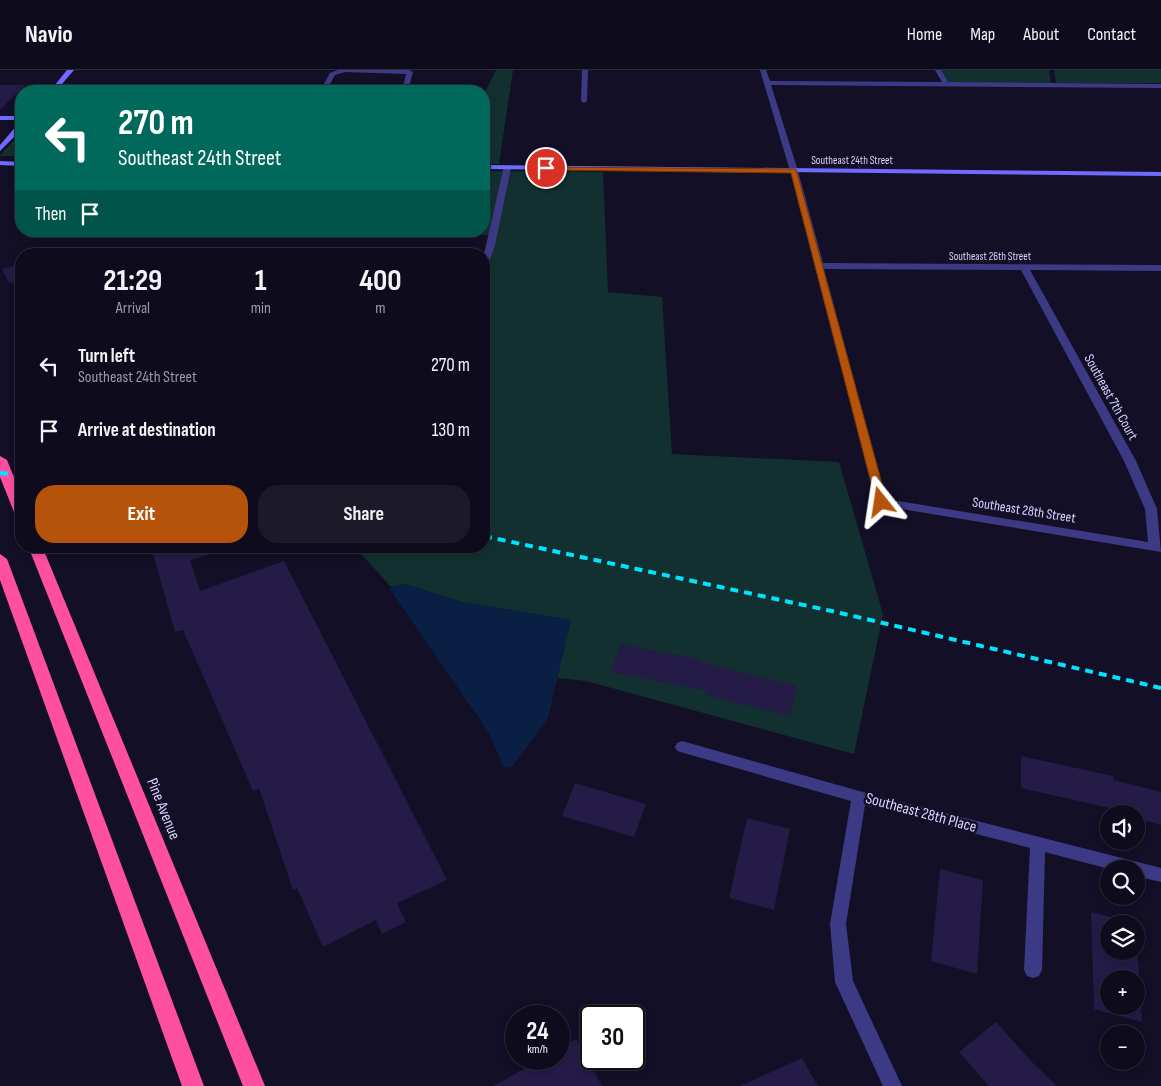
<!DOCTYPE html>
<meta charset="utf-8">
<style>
body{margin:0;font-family:"Sofia Sans Condensed",sans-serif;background:#1c1929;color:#f1f3f6;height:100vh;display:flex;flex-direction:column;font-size:19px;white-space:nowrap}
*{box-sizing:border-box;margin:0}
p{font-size:16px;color:#9b9ba3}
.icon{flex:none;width:28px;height:28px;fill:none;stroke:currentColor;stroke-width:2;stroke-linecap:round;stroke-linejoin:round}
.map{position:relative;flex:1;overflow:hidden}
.drawer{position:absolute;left:15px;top:178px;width:475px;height:305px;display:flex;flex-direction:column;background:#0e0b1c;border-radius:20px;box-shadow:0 2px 8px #0003,0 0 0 1px #2e2b3b}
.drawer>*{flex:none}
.top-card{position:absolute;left:15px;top:15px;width:475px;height:152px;border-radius:20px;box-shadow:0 2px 8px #0003,0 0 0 1px #2e2b3b;background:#00695c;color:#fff;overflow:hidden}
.fabs{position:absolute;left:1100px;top:735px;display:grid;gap:10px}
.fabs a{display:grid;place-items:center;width:45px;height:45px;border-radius:50%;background:#0e0b1c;box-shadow:0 2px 8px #0003,0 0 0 1px #2e2b3b;font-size:25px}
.speed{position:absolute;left:505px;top:935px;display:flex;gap:10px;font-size:25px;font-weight:700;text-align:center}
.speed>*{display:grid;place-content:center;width:65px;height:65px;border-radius:50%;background:#0e0b1c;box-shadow:0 2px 8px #0003,0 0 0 1px #2e2b3b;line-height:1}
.speed small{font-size:12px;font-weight:400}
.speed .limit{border:2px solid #111;border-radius:8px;background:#fff;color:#111}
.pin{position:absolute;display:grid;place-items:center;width:42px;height:42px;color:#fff;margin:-21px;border:2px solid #fff;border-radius:50%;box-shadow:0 1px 5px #0007}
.me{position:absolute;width:55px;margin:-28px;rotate:345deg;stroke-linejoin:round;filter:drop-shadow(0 0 4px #0008)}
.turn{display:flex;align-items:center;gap:18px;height:105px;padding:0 20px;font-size:22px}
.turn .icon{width:65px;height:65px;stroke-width:2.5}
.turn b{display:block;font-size:35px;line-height:42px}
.then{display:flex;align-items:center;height:48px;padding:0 20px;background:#0003;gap:10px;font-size:19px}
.eta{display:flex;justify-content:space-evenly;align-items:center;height:85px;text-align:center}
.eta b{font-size:30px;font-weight:700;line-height:35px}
.primary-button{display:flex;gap:10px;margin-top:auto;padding:10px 20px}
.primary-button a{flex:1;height:58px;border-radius:20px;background:#b45309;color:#fff;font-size:20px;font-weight:700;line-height:58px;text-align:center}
.primary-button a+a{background:#1c1929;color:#f1f3f6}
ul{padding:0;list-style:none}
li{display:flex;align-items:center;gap:15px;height:65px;padding:0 20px}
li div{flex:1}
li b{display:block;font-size:19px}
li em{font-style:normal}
header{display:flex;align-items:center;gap:30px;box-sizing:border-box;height:70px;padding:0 25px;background:#0e0b1c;border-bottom:1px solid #2e2b3b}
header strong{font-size:24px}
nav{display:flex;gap:28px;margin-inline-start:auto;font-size:18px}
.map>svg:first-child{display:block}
.green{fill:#12302f}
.water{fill:#0a1f44}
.building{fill:#241b47;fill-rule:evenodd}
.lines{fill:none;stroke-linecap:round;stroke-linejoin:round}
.street{fill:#3d3a85;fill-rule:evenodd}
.secondary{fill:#6f6bff;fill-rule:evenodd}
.highway{fill:#ff4fa3;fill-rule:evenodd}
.rail{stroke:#00e5ff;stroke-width:4;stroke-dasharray:8 6;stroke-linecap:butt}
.route{fill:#b45309;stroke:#753606}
.labels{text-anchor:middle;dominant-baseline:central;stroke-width:5;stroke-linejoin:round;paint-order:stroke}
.far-street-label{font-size:11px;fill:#d9d4ff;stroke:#130f26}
.street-label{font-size:14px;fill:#d9d4ff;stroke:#130f26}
.near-street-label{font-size:16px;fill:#d9d4ff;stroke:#130f26}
</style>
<header>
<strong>Navio</strong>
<nav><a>Home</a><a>Map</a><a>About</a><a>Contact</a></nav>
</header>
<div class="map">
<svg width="1161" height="1016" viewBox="0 0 1161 1016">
<rect width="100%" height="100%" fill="#130f26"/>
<g class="green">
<path d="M496 0H513L499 94H484V24Z"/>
<path d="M935 0H1049L1051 12 1057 15 943 14Z"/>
<path d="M1054 0H1161V13H1056Z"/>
<path d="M21 63V86H0V85Z"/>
<path d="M484 101 603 102 608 222 662 227 672 384 839 392 883 544 854 684 586 611 557 608 571 550 462 532 405 514 391 517 354 476H484V218L494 165 420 164 421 161H484Z"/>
</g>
<path class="water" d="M405 514 462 532 571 550 548 648 511 698 504 697 489 663 389 518Z"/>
<g class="building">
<path d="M0 15H25L0 40Z"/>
<path d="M21 194V210L9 213 2 199Z"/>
<path d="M151 476H223L224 480 190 490 200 521 284 491 447 810 397 833 406 852 382 864 376 850 323 877 297 818 293 820 259 718 253 721 183 560 175 562Z"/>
<path d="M620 574 699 589 698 591 797 616 790 646 706 625 707 621 611 602Z"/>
<path d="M1021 686 1113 706V710L1161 722V755L1136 748V744L1021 718Z"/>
<path d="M575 713 646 734 634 767 562 746Z"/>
<path d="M747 748 790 759 774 840 729 828Z"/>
<path d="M940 799 983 810 977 904 931 891Z"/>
<path d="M1091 842 1136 854H1109V881H1136V861L1142 952 1094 939ZM1109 909H1136V936H1109Z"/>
<path d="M996 952 1033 993 1057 1016H989L959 982Z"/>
<path d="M576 969 602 1016H493L542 989H559V979Z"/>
<path d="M802 988 818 1016H740Z"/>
</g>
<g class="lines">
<g class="street">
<path d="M338 0H409L413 2 408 21H402L406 4 345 2 335 5 326 21H320L330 3Z"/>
<path d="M582 0H588L587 31 584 33 581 31Z"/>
<path d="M760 0H766L770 11 942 12 935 0H941L948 12 1161 14V18L771 15 798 101 823 193 1161 195V201L1030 200 1136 391 1157 439 1161 482 877 435 790 101ZM824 199 1021 200 1124 391 1145 439 1148 472 886 429Z"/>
<path d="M504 96 511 98 495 175 488 195 484 198V184Z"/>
<path d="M159 181H185L189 184H155Z"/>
<path d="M682 671 859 721 1161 798V812L1136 806V799H1109L1045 782 1042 900 1039 906 1033 908 1027 906 1024 900 1030 778 865 735 846 854 853 911 902 1016H883L835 912 830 854 851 731 677 681 675 677 677 673Z"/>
</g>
<g class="secondary">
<path d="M67 0H74L56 21H50Z"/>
<rect x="0" y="46" width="21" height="4"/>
<path d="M18 54H21V60L0 81V75Z"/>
<path d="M0 91 21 92V96L0 95Z"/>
<path d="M484 95 1161 102V106L484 99Z"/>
</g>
<g class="highway">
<path d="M0 386 7 390 21 425V447L14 442 0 407Z"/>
<path d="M28 476H42L265 1016H243Z"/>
<path d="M0 484 7 489 204 1016H182L0 510Z"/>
</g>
<g class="rail">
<path d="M0 403 21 405"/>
<path d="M484 466 836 542 1161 618"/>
</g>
</g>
<path class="route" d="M543 97 796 99 887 432 885 435 881 436 876 432 791 103 546 100Z"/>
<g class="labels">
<g class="far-street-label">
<text x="852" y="90">Southeast 24th Street</text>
<text x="990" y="186">Southeast 26th Street</text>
</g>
<g class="street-label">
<text transform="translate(1111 327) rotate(61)">Southeast 7th Court</text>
<text transform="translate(1024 440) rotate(9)">Southeast 28th Street</text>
</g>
<g class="near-street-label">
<text transform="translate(163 739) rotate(68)">Pine Avenue</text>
<text transform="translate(921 743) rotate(15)">Southeast 28th Place</text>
</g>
</g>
</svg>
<div class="fabs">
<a><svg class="icon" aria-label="sound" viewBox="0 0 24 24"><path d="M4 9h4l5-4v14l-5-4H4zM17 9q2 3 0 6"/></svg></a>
<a><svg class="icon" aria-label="search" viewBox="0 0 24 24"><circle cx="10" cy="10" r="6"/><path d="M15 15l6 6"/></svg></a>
<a><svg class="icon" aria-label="layers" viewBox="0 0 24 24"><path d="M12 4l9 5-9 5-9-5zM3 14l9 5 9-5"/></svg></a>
<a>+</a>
<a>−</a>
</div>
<div class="speed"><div>24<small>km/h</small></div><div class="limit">30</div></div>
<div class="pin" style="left:546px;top:98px;background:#d93025"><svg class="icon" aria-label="arrive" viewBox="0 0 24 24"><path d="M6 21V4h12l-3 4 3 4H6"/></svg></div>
<svg class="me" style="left:881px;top:432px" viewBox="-20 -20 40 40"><path d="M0-17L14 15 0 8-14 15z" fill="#b45309" stroke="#fff" stroke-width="4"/></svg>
<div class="top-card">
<div class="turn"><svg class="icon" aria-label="left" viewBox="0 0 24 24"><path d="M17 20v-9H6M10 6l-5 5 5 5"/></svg><div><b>270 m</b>Southeast 24th Street</div></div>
<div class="then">Then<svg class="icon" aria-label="arrive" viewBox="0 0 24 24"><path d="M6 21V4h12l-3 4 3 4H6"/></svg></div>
</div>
<section class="drawer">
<div class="eta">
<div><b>21:29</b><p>Arrival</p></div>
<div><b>1</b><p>min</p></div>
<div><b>400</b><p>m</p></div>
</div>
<ul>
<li><svg class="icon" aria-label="left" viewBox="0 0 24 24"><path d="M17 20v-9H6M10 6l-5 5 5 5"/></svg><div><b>Turn left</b><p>Southeast 24th Street</p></div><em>270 m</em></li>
<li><svg class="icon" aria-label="arrive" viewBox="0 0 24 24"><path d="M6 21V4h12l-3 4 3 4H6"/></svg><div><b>Arrive at destination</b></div><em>130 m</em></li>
</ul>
<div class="primary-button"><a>Exit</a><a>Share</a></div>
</section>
</div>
